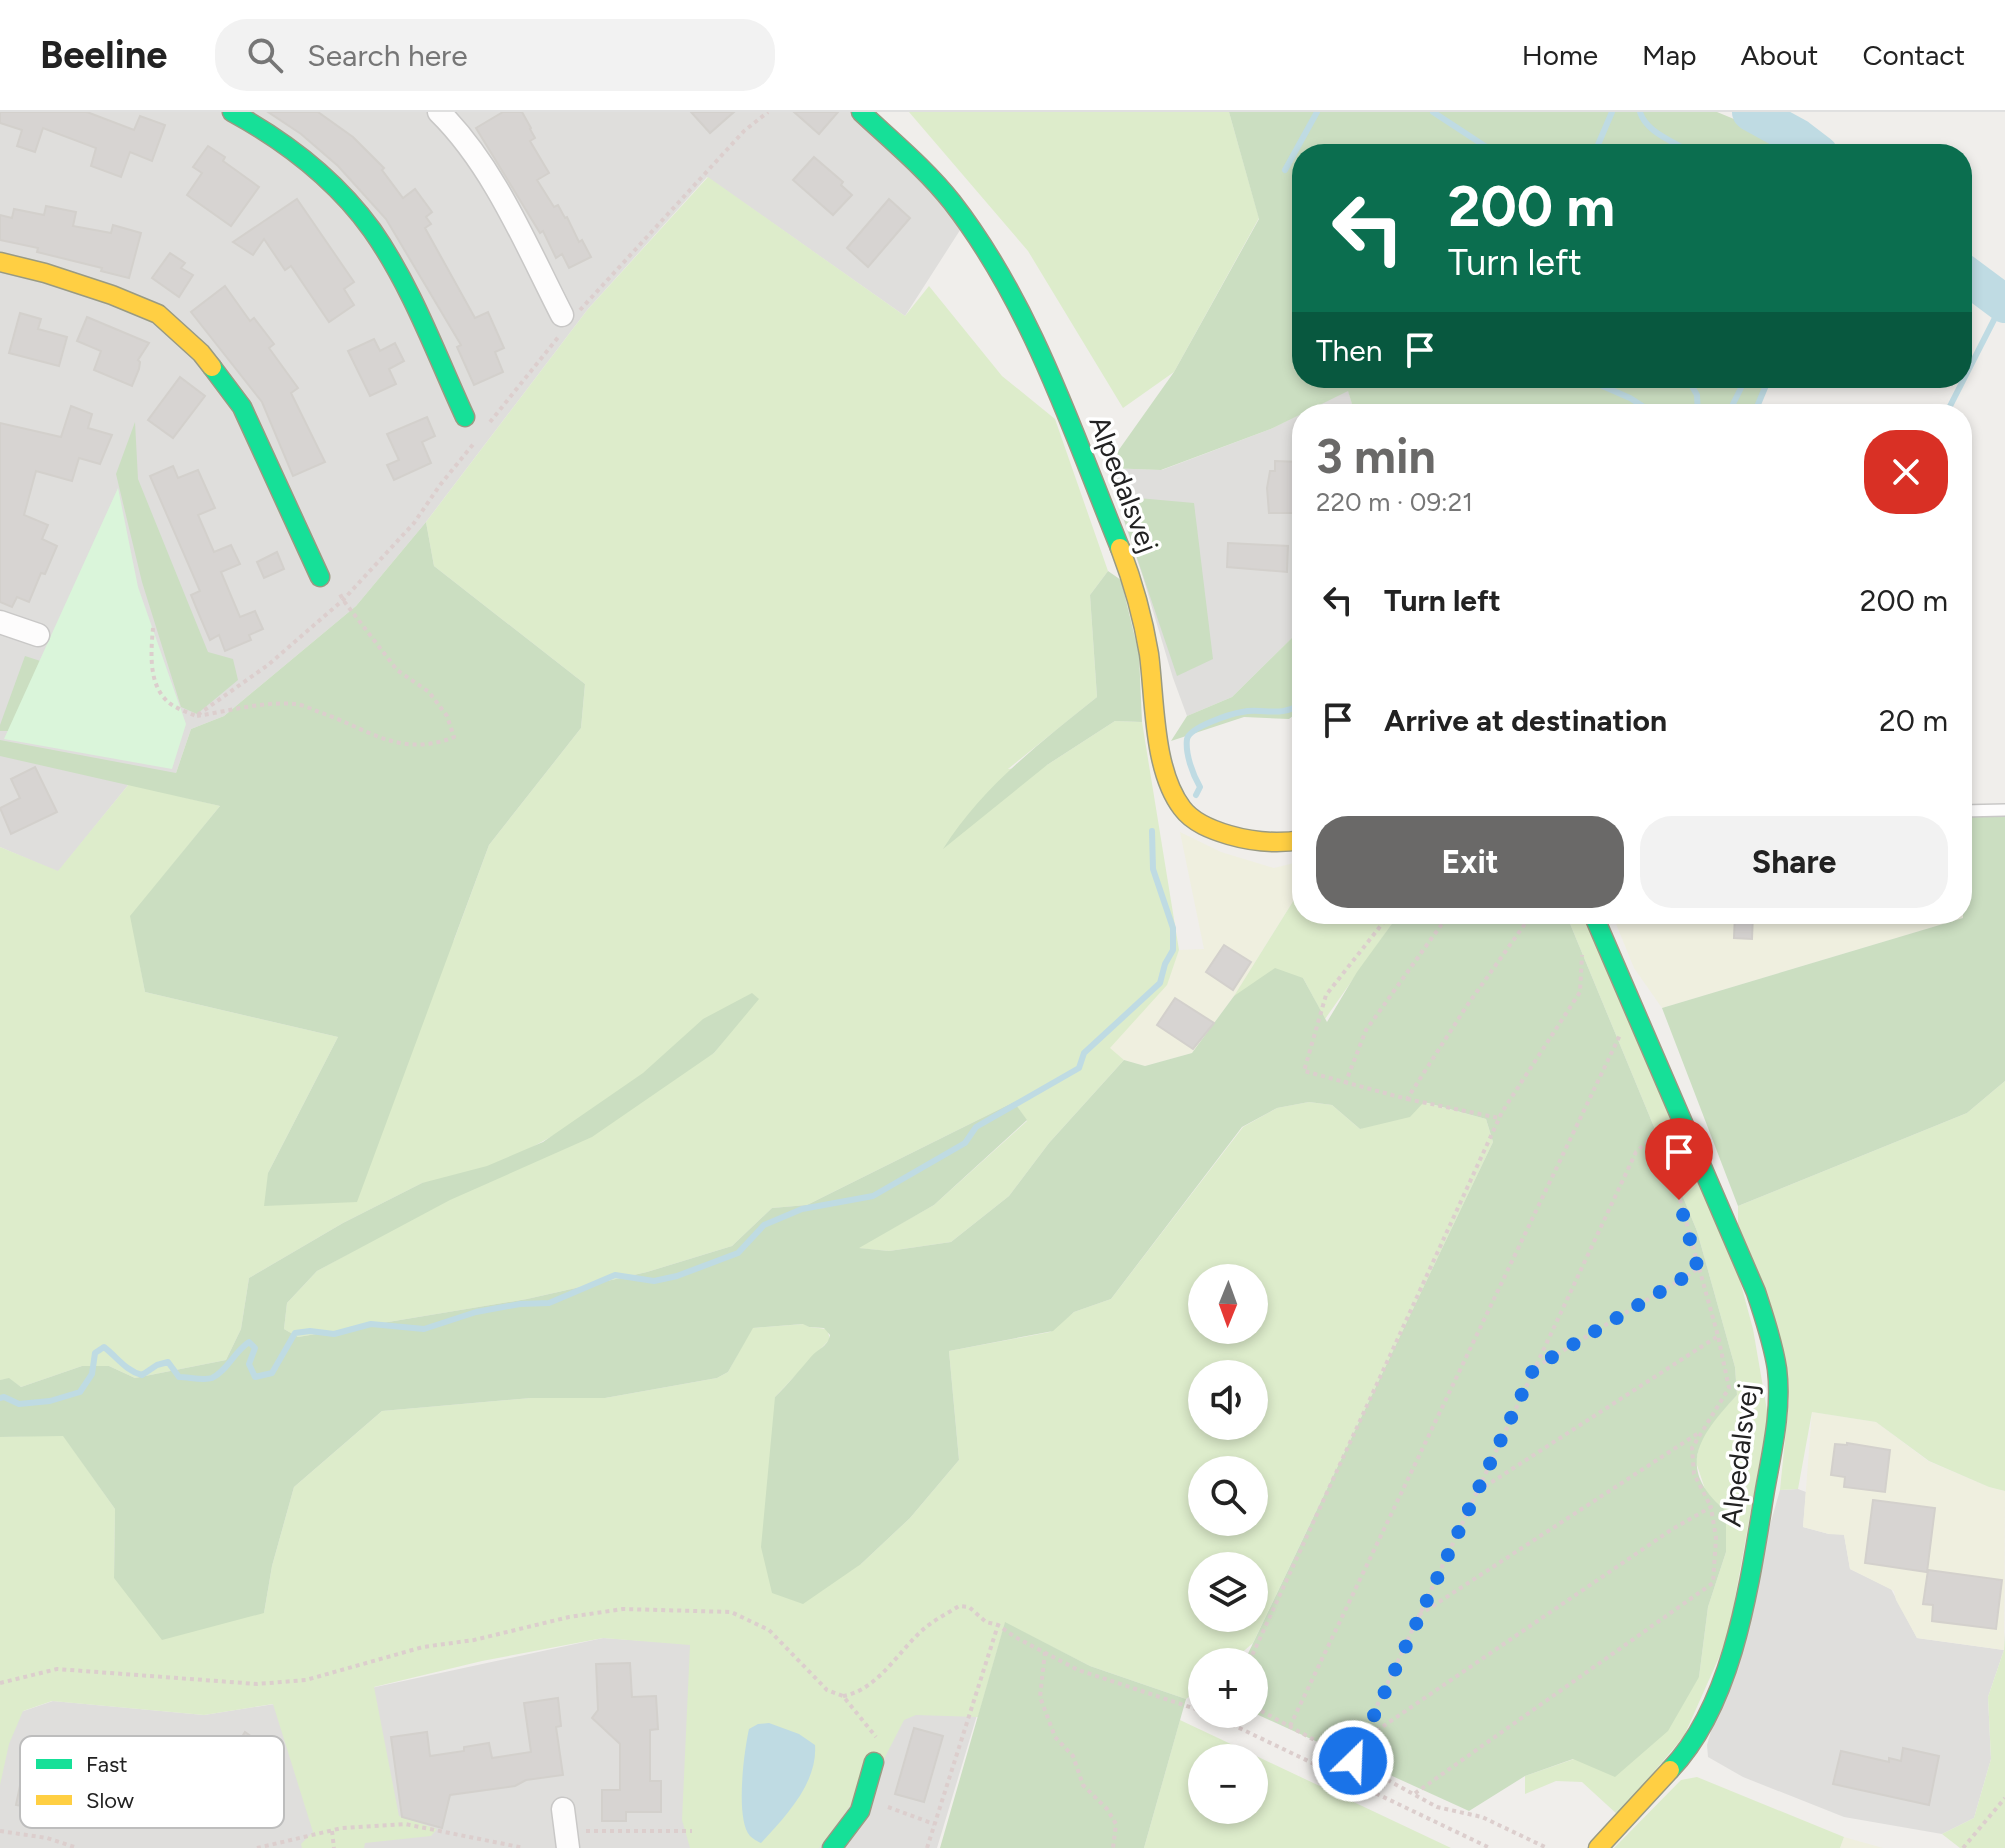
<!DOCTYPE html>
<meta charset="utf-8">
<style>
body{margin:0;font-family:Figtree,sans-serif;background:#f2f2f2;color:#222;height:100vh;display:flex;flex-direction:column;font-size:30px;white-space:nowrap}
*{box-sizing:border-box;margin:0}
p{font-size:26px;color:#767676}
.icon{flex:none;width:44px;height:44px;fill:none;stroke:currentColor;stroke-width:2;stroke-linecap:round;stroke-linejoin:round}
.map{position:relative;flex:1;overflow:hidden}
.drawer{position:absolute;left:1292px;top:292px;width:680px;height:520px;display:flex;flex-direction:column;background:#fff;border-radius:32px;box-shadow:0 4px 12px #0003}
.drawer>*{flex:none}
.guide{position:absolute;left:1292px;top:32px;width:680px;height:244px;border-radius:32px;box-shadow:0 4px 12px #0003;background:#0b6e4f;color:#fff;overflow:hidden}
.needle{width:52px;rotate:181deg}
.controls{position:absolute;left:1188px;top:1152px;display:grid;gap:16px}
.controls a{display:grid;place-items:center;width:80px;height:80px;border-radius:50%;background:#fff;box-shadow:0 4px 12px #0003;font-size:40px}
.pin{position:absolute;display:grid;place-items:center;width:68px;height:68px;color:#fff;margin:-82px -34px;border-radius:50% 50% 50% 0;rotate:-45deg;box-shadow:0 0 8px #0007}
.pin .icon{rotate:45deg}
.me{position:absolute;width:88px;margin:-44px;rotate:24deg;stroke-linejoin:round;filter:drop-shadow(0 0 6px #0008)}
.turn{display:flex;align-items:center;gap:28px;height:168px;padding:0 24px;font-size:36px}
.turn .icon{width:104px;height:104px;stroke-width:2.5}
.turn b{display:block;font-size:56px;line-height:68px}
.then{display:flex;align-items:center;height:76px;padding:0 24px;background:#0003;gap:16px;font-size:30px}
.round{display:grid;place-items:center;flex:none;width:84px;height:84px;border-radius:32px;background:#f2f2f2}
.head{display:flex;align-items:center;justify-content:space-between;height:136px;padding:0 24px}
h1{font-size:48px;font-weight:700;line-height:60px;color:#6a6968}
.primary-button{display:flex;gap:16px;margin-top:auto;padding:16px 24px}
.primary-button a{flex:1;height:92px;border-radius:32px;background:#6a6968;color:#fff;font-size:32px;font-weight:700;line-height:92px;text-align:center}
.primary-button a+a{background:#f2f2f2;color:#222}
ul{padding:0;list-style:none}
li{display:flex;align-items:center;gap:24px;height:120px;padding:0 24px}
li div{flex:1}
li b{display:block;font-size:30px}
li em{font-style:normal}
header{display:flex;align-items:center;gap:48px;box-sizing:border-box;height:112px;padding:0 40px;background:#fff;border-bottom:2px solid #e0e0e0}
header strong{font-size:38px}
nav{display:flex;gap:44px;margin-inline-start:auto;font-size:28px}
.search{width:560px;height:72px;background:#f2f2f2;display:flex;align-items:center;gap:20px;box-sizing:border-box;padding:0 28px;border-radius:32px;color:#767676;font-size:30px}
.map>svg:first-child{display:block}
.residential{fill:#dfdedc}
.farmland{fill:#efefdf}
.grass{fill:#ddeccb;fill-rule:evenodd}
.forest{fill:#cbdec1}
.park{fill:#daf5da}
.water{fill:#bfdbe3}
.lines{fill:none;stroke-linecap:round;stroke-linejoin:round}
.stream{stroke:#bfdbe3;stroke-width:6}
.river{stroke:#bfdbe3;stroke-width:38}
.building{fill:#d7d4d2;stroke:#d3d0cc;stroke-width:2}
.lane-casing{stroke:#c9c8c7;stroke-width:14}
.street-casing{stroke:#c9c8c7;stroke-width:25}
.fast-casing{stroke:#999a82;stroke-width:21}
.slow-casing{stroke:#999a82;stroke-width:21}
.path{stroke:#dccecd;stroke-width:4;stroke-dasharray:4 4;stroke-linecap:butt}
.lane{stroke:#fdfcfc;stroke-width:11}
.street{stroke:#fdfcfc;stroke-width:22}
.fast{stroke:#16e098;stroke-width:18}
.slow{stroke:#ffcf43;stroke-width:18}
.route{stroke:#1a73e8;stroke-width:14;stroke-dasharray:0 25.2}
.labels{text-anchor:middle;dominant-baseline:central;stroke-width:7;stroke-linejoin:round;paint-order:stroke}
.street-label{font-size:28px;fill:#222;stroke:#fff}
.key{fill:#fff;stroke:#bdbdbd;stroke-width:2}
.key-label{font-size:22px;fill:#222}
</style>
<header>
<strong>Beeline</strong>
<div class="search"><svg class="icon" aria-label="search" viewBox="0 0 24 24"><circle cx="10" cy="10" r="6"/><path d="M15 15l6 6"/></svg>Search here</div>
<nav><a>Home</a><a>Map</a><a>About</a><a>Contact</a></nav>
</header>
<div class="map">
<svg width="2005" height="1736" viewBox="0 0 2005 1736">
<rect width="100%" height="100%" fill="#f0eeeb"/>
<g class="residential">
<path d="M0 0H874L971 101 905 204 707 65 588 197 426 410 356 494 224 604 191 617 176 661 129 672 58 760 0 735Z"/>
<path d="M1348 278 1355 302H1302V516L1232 585 1187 604 1173 566 1142 462 1106 356 1162 358 1273 316Z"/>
<path d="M1798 1377 1806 1380 1803 1415 1829 1422H1844L1850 1457 1891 1477 1917 1526 2004 1538 1988 1585 1991 1647 1974 1706 1942 1722 1844 1705 1743 1665 1708 1645 1707 1633 1780 1378Z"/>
<path d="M1005 1510 937 1736H0V1607L53 1589 204 1603 357 1579 603 1526 690 1532Z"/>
</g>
<g class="farmland">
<path d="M1180 720 1221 740 1274 756 1302 749V775L1234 884 1192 941 1145 954 1124 948 1109 936 1166 873 1179 838 1204 837Z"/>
<path d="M1962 801 1963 806 1662 896 1634 856 1612 802Z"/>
<path d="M1812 1300 1876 1310 1928 1349 1989 1375 2005 1379 2004 1538 1917 1526 1896 1488 1894 1479 1850 1457 1844 1423 1829 1422 1803 1415Z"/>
<path d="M1844 1725 1883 1736H1840Z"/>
</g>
<g class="grass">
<path d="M909 0H1229L1259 106 1174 260 1123 296 1028 139Z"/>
<path d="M708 65 905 204 929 174 1002 264 1055 307 1108 459 1090 483 1097 585 1008 657 1047 653 1115 609 1142 610 1179 838 1167 873 1110 936 1124 948 1049 1031 1009 1084 951 1130 889 1139 857 1136 934 1093 1027 1009 1014 990 807 1093 772 1096 732 1134 647 1160 527 1187 298 1225 284 1217 287 1191 317 1159 714 941 748 898 690 949 472 1068 422 1071 343 1111 249 1166 241 1217 226 1248 135 1266 109 1254H82L21 1275 9 1267 0 1268V735L58 759 129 672 220 694 131 804 145 880 338 925 268 1061 454 828 489 733 581 616 585 572 434 454 426 410 588 197Z"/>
<path d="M1302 775V802H1399L1325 907 1303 866 1234 884Z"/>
<path d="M1566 802H1583L1736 1154 1753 1217 1768 1304 1728 1525 1684 1624 1618 1703 1582 1670 1556 1669 1525 1682V1664L1574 1647 1699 1565 1708 1495 1726 1440 1696 1350 1700 1329 1715 1306 1737 1283 1735 1255 1697 1119Z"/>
<path d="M2005 969V1379L1989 1375 1929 1349 1876 1310 1812 1300 1798 1377 1780 1378 1789 1288 1738 1118V1094L1967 1001Z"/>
<path d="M1309 990 1332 993 1360 1017 1423 990 1486 1007 1493 1030 1253 1531 1231 1550H1202V1574L1186 1587 1090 1554 1005 1511 978 1605 916 1603 904 1608 883 1649 819 1736H690L682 1708 690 1533 603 1526 482 1549 374 1575 399 1704 437 1717 431 1724 365 1731 364 1736H302L301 1732 313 1720 273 1592 204 1603 52 1589 23 1599 9 1632 0 1673V1325L63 1323 115 1397 114 1466 264 1501 272 1454 294 1375 382 1299 531 1286H605L717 1266 728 1260 752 1216 804 1212 809 1215 827 1217 830 1227 775 1285 861 1452 910 1406 959 1348 949 1239 1050 1220 1074 1200 1111 1187 1243 1015 1277 996ZM1202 1166H1254V1218H1202ZM1202 1262H1254V1314H1202ZM1202 1358H1254V1410H1202ZM1202 1454H1254V1506H1202Z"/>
<path d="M2005 1521V1736H1960L1942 1722 1974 1706 1991 1647 1988 1585 2004 1538Z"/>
<path d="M1180 1608 1451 1736H1144ZM1202 1646H1254V1698H1202Z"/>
<path d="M1697 1665 1844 1725 1840 1736H1614L1681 1668Z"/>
</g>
<g class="forest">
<path d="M1229 0H1717L1763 19 1805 42H1302V266H1769L1754 302H1355L1348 279 1273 316 1161 358 1106 356 1174 260 1259 107Z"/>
<path d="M135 310 138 367 208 540 233 547 238 568 197 602 181 595 142 470 116 362Z"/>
<path d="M1116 384 1194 391 1213 547 1177 564Z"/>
<path d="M426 410 434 454 585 572 581 616 489 733 357 1090 264 1094 268 1061 338 925 145 880 130 804 220 694 0 644V628L176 661 191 617 224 604 356 494Z"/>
<path d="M1108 459 1121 468 1139 542 1142 610 1115 609 1047 653 943 737C983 674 1040 631 1097 585L1090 483Z"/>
<path d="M1302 516V597L1289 607 1244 605 1171 629 1187 604 1232 585Z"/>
<path d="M25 544 59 555 10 619H0V613Z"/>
<path d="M2005 704V969L1967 1001 1738 1094 1662 896 1963 806 1962 705Z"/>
<path d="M1399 802H1566L1697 1119 1735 1255 1737 1283C1700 1323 1674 1356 1726 1399V1440L1708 1495 1699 1565 1668 1619 1615 1665 1573 1647 1525 1664 1469 1699 1254 1601V1550H1244L1493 1030 1486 1007 1424 990 1410 1005 1360 1017 1332 993 1309 990 1277 996 1242 1015 1111 1187 1074 1200 1053 1219 949 1239 959 1348 910 1406 861 1452 803 1492 772 1481 761 1435 775 1285C788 1272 798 1260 810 1246 817 1237 828 1235 830 1223L824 1216 809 1215 803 1212 753 1216 728 1260 717 1266 605 1286H531L382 1299 294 1375 272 1454 264 1501 162 1528 114 1466 115 1397 63 1324 0 1325V1268L9 1266 21 1275 82 1254H109L135 1266 226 1248 241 1217 249 1166 343 1111 422 1071 487 1054 543 1030 643 961 703 907 752 881 759 887 714 941 592 1025 450 1088 317 1159 287 1191 284 1217 298 1225 527 1187 647 1160 732 1134 772 1096 807 1093 1014 990 1027 1008 934 1093 859 1136 889 1139 951 1130 1009 1084 1049 1031 1124 948 1145 954 1192 941 1234 884 1275 856 1303 866 1327 910 1357 860Z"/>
<path d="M1005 1510 1090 1554 1186 1587 1144 1736H940Z"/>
</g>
<path class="park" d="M118 376 138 475 186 612 172 657 4 627Z"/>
<path class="water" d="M769 1611 799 1622 815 1633C818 1671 785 1705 761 1731 758 1730 752 1726 750 1724 735 1707 744 1639 749 1617L758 1612Z"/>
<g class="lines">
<g class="stream">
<path d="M1433 0 1497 42"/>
<path d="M1640 0C1646 21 1676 30 1693 42"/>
<path d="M1594 42 1612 0"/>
<path d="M1285 58 1317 0"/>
<path d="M1584 266 1630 286 1655 302"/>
<path d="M1687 266 1697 283 1698 302"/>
<path d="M1728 302 1746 266"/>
<path d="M1754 302 1769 266"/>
<path d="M1946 302 2003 190"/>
<path d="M1196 683 1200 675C1193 663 1185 642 1187 627 1190 615 1230 602 1242 600 1263 595 1280 607 1302 591"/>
<path d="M0 1286 4 1285 19 1292 50 1289 80 1280 92 1262 95 1241 104 1235C117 1245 126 1259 142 1263L157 1253 168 1250 179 1265C189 1265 203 1269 212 1266 227 1259 234 1240 249 1230L255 1236 249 1252 255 1265 272 1261 295 1221 310 1219 334 1222 371 1212 424 1217 476 1200 520 1192 549 1191 615 1163 654 1169 677 1164 738 1141 764 1113 802 1097 873 1084 965 1031 976 1015 1079 956 1084 941 1160 871 1165 852 1173 838V816L1153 757 1152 719"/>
</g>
<g class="river">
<path d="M1751 0 1798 26 1819 42"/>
<path d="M1962 160 2005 192"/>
</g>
</g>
<g class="building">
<path d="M0 0H87L134 18 140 4 165 13 152 49 130 40 121 65 91 54 96 36 43 16 35 40 17 34 22 18 0 11Z"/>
<path d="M268 0H318L353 25 384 56 382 58 403 86 415 77 432 100 426 105 431 112 425 116 475 206 488 200 504 236 495 240 503 260 474 273 457 235 461 233 386 107 338 54 301 22Z"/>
<path d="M503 0H522L531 16 530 17 535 26 530 29 549 61 537 68 554 95 558 93 565 106 567 105 579 130 582 128 591 145 569 156 562 142 556 146 543 119 540 121 476 16Z"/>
<path d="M691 0H734L710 21Z"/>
<path d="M794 0H838L819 22Z"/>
<path d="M208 34 225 45 223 49 259 75 231 114 187 83 202 61 193 55Z"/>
<path d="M814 45 843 70 841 73 852 83 833 103 793 68Z"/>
<path d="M297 87 354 170 344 177 354 193 329 210 291 154 285 158 264 127 253 143 233 130Z"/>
<path d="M889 87 910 106 868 155 847 136Z"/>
<path d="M46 94 76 100 73 114 111 121 113 113 141 121 129 166 101 159 102 156 37 140 38 136 0 128V103L12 106 14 97 44 103Z"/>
<path d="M170 141 185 151 181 156 193 163 179 185 152 166Z"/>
<path d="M225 174 250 209 254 206 274 232 269 236 298 276 291 281 325 350 293 364 262 290 191 200Z"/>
<path d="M20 201 41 207 38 217 67 225 59 254 9 241Z"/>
<path d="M87 205 149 231 138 248 140 250 139 257 132 274 94 258 101 239 77 229Z"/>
<path d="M374 227 380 239 395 231 404 249 389 257 396 272 370 284 348 239Z"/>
<path d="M180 265 205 284 173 326 148 308Z"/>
<path d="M71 294 92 302 88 316 112 323 100 352 79 346 72 369 36 359 24 403 48 413 42 427 57 434 45 462 41 461 29 490 17 485 12 495 0 490V311L61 325Z"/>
<path d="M427 305 435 324 422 330 431 351 394 368 387 353 399 348 387 322Z"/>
<path d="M1275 349 1300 350 1302 401H1269L1267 376 1270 359H1275Z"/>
<path d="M173 354 178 366 198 358 215 396 198 403 214 440 231 433 240 452 221 460 240 505 255 499 263 517 249 523 251 528 225 539 219 523 210 528 198 500 191 483 200 479 150 364Z"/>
<path d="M1228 431 1288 434 1287 460 1227 455Z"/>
<path d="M277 440 284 457 264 466 257 450Z"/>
<path d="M35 655 57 700 11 722 0 696 20 686 11 667Z"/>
<path d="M1735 802H1753L1752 827 1734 826Z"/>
<path d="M1224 833 1251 850 1233 878 1206 860Z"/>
<path d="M1175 886 1214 911 1193 937 1157 913Z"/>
<path d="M1847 1331 1890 1338 1885 1380 1844 1375 1845 1365 1831 1363 1835 1332 1847 1333Z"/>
<path d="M1873 1388 1935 1396 1927 1460 1865 1451Z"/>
<path d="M1928 1458 2002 1468 1996 1517 1932 1509 1933 1493 1923 1492Z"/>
<path d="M630 1551 632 1585 656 1584 658 1617 650 1618V1669H661V1700H626V1709H602V1678H620V1632L592 1606 598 1598 596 1552Z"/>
<path d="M558 1586 561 1614 556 1615 563 1663 526 1668 515 1674 450 1683 442 1716 402 1705 391 1625 427 1620 430 1644 464 1639V1635L489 1631 492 1646 531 1640 524 1591Z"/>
<path d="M914 1616 943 1624 924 1690 895 1682Z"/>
<path d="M245 1620 272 1639 261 1654 267 1685 273 1684 277 1708 240 1715 225 1635 237 1633Z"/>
<path d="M145 1630H173V1656L201 1657V1716L172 1715 173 1687 132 1686V1712L107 1713V1694H60L56 1715 26 1709 28 1695 16 1693 22 1664 33 1667 40 1633 70 1639 67 1654H111L112 1665 145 1666Z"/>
<path d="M1903 1636 1939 1644 1929 1693 1833 1672 1841 1639 1889 1650V1646L1901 1649Z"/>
</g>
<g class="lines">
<defs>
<path id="lane" d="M1962 699 2005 698"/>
<g id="street">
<path d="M439 0C494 54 527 135 562 203"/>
<path d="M0 510 38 523"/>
<path d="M563 1697 568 1736"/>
</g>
<g id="fast">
<path d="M232 0C285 29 336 68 372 118 412 175 436 242 465 305"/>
<path d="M861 0C892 29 926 57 952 90 1031 192 1072 318 1120 436"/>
<path d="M212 255 242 295 320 465"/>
<path d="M1593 802 1756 1180C1764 1205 1773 1230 1777 1257 1782 1297 1772 1339 1765 1378 1750 1468 1735 1590 1670 1658"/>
<path d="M832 1736 860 1699 874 1650"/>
</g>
<g id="slow">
<path d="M0 150 45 161 112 183 158 202 201 241 212 255"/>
<path d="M1120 436C1133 470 1143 506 1149 542 1155 588 1153 658 1182 696 1193 711 1212 718 1229 723 1253 730 1277 732 1302 728"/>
<path d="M1598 1736 1670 1658"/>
</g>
</defs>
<use href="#lane" class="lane-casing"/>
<use href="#street" class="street-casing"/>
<use href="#fast" class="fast-casing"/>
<use href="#slow" class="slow-casing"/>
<g class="path">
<path d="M580 198 744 19 768 0"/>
<path d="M490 310 560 223"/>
<path d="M153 516C151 539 148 571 167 589 174 596 187 600 196 604L268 553 343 488 414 411 440 373 475 330"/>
<path d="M197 604C228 599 264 589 296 592 303 593 312 597 319 600 367 616 400 647 454 625L447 604 429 580 397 558 343 488 339 480"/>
<path d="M1390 802 1326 883 1304 959 1407 987 1466 895 1532 802"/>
<path d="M1345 972 1366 918 1449 802"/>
<path d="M1407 987 1499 1006"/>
<path d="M1667 1041 1718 1224 1729 1276 1692 1336 1694 1362 1711 1395"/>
<path d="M1536 1255 1698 1157"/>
<path d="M1478 1379 1718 1224"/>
<path d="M1419 1503 1700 1320"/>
<path d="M1045 1540 1040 1585 1055 1625 1073 1644 1083 1673 1107 1697 1116 1712 1113 1736"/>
<path d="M1249 1550 1502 1000 1580 880 1582 843"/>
<path d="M0 1571 57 1557 257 1572 306 1568 423 1535 474 1528 569 1505 623 1497 731 1500 769 1518 827 1578 843 1584 876 1625"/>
<path d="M843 1584C879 1578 900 1536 926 1515 936 1507 948 1501 959 1494L969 1495 986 1510 998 1513 1015 1525 1078 1558 1202 1599"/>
<path d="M1254 1595 1437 1695 1482 1705 1547 1736"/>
<path d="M1210 1602 1490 1736"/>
<path d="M1290 1614 1620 923"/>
<path d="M1360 1630 1636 1040 1661 1017"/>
<path d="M1353 1649 1360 1630 1671 1418 1711 1395 1716 1426 1713 1471 1414 1682"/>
<path d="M888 1695 934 1712"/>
<path d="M0 1719 47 1726 77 1736"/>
<path d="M332 1719 334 1736"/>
<path d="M586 1719H692"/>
<path d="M257 1736 342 1716 405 1712 524 1736"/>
<path d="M927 1736 998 1513"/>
<path d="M1963 1736 2005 1686"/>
</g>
<use href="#lane" class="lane"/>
<use href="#street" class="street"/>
<use href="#fast" class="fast"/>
<use href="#slow" class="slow"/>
</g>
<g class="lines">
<path class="route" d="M1353 1649 1534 1256 1698 1157 1679 1088"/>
</g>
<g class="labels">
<g class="street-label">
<text transform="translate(1124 372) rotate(69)">Alpedalsvej</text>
<text transform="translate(1739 1343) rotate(-83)">Alpedalsvej</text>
</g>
</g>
<rect x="20" y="1624" width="264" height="92" rx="12" class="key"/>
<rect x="36" y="1647" width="36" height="10" fill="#16e098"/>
<rect x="36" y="1683" width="36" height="10" fill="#ffcf43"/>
<g class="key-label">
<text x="86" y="1660">Fast</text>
<text x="86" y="1696">Slow</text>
</g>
</svg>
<div class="controls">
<a><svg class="needle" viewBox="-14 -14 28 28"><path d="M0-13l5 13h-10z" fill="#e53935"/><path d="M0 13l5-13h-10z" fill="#767676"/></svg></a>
<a><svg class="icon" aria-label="sound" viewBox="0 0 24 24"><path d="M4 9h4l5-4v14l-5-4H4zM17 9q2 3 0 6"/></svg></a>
<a><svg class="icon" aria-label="search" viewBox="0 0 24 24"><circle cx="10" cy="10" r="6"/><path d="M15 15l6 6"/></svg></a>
<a><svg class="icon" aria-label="layers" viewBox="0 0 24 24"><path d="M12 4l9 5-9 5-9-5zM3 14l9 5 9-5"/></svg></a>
<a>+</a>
<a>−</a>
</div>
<div class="pin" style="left:1679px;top:1088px;background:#d93025"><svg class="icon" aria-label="arrive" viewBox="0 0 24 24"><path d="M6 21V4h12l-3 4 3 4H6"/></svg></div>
<svg class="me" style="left:1353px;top:1649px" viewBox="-20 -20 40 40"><circle r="17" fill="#1a73e8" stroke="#fff" stroke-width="3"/><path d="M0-11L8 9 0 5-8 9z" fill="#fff"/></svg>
<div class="guide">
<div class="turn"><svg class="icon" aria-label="left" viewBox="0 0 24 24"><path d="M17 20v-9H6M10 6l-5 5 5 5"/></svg><div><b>200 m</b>Turn left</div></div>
<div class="then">Then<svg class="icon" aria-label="arrive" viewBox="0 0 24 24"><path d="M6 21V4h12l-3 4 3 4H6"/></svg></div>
</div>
<section class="drawer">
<div class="head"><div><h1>3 min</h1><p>220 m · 09:21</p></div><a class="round" style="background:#d93025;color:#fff"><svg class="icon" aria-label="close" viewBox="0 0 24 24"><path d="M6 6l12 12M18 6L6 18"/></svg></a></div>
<ul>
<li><svg class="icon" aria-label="left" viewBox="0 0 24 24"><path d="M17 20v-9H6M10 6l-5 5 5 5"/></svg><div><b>Turn left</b></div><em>200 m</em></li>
<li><svg class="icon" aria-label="arrive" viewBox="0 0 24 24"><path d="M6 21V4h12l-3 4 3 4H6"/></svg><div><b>Arrive at destination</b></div><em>20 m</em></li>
</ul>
<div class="primary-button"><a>Exit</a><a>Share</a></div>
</section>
</div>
